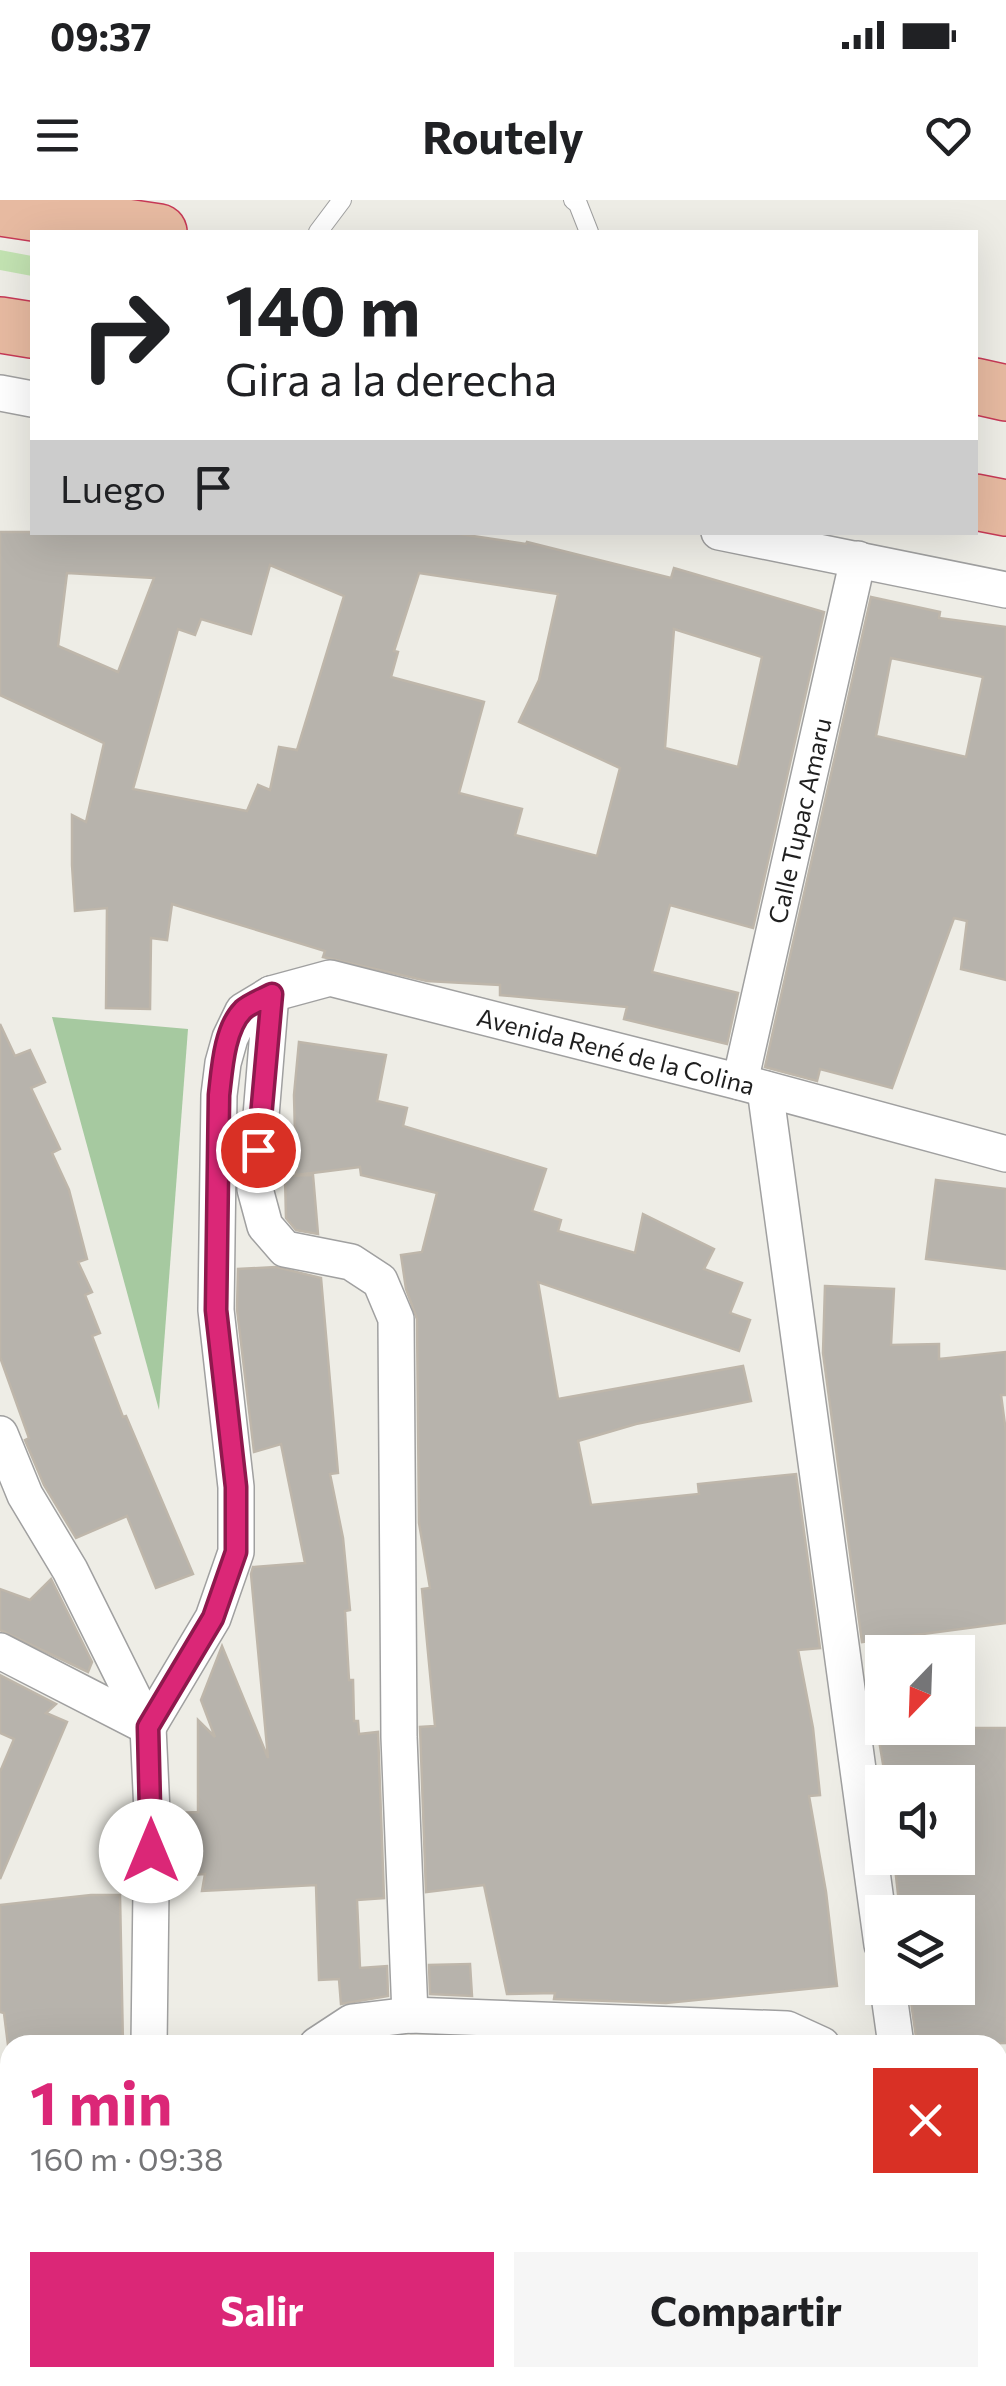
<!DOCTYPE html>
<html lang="es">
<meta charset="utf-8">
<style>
body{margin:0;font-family:Commissioner,sans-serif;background:#f6f6f6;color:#202124;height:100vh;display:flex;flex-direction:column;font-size:38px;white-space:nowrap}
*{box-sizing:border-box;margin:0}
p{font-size:32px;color:#757577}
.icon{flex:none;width:55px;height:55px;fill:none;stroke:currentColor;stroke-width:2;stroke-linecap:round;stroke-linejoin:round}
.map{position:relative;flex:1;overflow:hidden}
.sheet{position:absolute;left:0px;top:1835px;width:1008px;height:352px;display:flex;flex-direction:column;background:#fff;border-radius:30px 30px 0 0;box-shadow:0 10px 40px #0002}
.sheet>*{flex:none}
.guide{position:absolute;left:30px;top:30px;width:948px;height:305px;border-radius:0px;box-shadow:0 10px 40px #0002;background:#fff;color:#202124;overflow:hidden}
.needle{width:65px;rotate:203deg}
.controls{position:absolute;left:865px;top:1435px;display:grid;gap:20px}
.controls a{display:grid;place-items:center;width:110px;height:110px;border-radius:0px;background:#fff;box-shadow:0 10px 40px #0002;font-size:50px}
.pin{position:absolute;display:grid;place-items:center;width:85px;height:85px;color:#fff;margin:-42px;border:5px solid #fff;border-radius:50%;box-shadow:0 2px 10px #0007}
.me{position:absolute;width:110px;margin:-55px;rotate:0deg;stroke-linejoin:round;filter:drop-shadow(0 0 8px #0008)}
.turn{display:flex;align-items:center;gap:35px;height:210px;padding:0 30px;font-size:45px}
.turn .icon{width:130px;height:130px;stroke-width:2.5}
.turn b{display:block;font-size:70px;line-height:85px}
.then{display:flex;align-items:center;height:95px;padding:0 30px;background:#0003;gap:20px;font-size:38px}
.round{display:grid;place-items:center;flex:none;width:105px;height:105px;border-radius:0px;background:#f6f6f6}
.head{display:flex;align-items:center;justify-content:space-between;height:170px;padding:0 30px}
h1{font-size:60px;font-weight:700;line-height:75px;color:#db2777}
.primary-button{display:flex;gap:20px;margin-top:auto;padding:20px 30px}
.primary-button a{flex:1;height:115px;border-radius:0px;background:#db2777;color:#fff;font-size:40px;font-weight:700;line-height:115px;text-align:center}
.primary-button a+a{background:#f6f6f6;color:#202124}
.status{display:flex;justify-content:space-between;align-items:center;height:70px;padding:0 50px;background:#fff;direction:ltr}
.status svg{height:28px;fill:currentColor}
header{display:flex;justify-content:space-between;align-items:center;height:130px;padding:0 30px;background:#fff;font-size:45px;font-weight:700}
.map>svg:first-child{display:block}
.grass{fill:#c3e3b2}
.forest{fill:#a6c9a0}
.building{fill:#b7b3ac;stroke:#beb6aa;stroke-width:2.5;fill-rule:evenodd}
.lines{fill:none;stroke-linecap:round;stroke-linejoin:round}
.service-casing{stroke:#a0a0a0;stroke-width:20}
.minor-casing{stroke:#a0a0a0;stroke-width:38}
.trunk-casing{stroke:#c73956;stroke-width:58}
.service{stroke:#fff;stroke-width:18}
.minor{stroke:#fff;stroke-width:35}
.trunk{stroke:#e7baa1;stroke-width:55}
.route-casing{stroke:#8e194d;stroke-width:25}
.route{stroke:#db2777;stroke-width:18}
.labels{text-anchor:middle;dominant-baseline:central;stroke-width:8;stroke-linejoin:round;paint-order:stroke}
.street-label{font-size:25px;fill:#1f1f1f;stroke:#fff}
</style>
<div class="status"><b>09:37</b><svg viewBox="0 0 49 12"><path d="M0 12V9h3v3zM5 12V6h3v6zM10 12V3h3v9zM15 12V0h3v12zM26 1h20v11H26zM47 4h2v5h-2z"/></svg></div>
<header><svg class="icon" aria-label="menu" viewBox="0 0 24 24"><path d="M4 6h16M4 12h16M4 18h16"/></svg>Routely<svg class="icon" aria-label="heart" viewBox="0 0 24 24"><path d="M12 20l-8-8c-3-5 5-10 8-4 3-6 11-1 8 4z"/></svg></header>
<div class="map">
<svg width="1006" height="2186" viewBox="0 0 1006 2186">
<rect width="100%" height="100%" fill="#eeede6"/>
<path class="grass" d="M0 50 32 56V76L0 70Z"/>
<path class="forest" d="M52 817 188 829 159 1210Z"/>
<g class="building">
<path d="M0 332H446L526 344 527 342 671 378 674 368 824 412 753 728 670 705 652 772 738 793 727 844 624 819 627 807 500 795V785L427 781 323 757 325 751 172 704 167 740 151 738 150 809 106 808 107 708 75 711 72 665V615L86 622 104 543 0 495ZM270 365 344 396 297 550 279 547 270 590 258 585 247 611 133 589 178 429 195 435 201 419 251 434ZM67 373 154 378 118 472 58 446ZM419 373 558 394 539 480 519 522 620 568 597 656 515 635 522 609 459 593 484 502 391 477 398 452 394 451ZM674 429 762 457 738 567 665 548Z"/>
<path d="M871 397 940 412 939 418 1006 427V780L961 769 967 721 954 718 892 888 820 869 817 881 765 867ZM891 458 983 477 966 557 876 536Z"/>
<path d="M0 824 15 856 30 850 45 882 31 888 60 949 52 953 69 990 87 1059 78 1062 92 1092 85 1095 100 1133 92 1136 123 1217 126 1216 193 1374 156 1388 127 1316 76 1338 44 1285 25 1240 29 1238 0 1157Z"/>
<path d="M299 842 386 855 377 901 407 908 403 926 546 969 532 1011 561 1020 558 1031 635 1053 643 1014 714 1049 704 1069 742 1083 730 1113 750 1120 739 1151 538 1082 558 1199 743 1166 751 1201 636 1224 578 1241 591 1305 699 1294 698 1284 796 1274 820 1448 798 1450 813 1528 820 1595 809 1596 826 1692 837 1786 666 1803 554 1799 555 1793 507 1794 484 1685 426 1692 420 1527 435 1526 422 1389 430 1388 419 1323 417 1119 406 1089 401 1055 422 1052 437 993 361 975 360 967 296 975 294 895Z"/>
<path d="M313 975 318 1034 296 1030 286 1018 285 976Z"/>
<path d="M936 980 1006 989V1069L926 1059Z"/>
<path d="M276 1067 321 1078 338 1273 330 1274 343 1338 350 1410 345 1411 349 1480H353L354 1521H358L359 1534 378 1532 384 1698 357 1700 360 1768 387 1766 388 1796 341 1804 339 1779 319 1780 316 1685 202 1691 205 1674 177 1676 174 1641H179L178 1613 198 1612V1520L215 1537 201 1500 222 1446 268 1558 251 1374 253 1367 305 1363 281 1244 254 1252 237 1109 238 1069Z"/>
<path d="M825 1086 894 1089 891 1145 939 1144V1159L1006 1152V1195H1001L1006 1232V1423L862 1442 823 1153Z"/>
<path d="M51 1379 92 1462 88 1472 0 1430V1389L30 1400Z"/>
<path d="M0 1475 56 1504 46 1513 67 1522 0 1679V1572L14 1539 0 1533Z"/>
<path d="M877 1528H1006V1843L920 1845V1837H916L909 1788H958V1712H900L894 1658H958V1582H886Z"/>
<path d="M91 1695H120L123 1845H8L4 1813 0 1812V1705Z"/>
<path d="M470 1764 472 1796 430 1794 429 1765Z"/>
<path d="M411 1836 475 1839 476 1845H356Z"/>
</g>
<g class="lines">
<defs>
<g id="service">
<path d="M573 0 578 4 589 32"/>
<path d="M318 32 342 0"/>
<path d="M472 2186 478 2178"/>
<path d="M721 2186 727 2178"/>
</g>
<g id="minor">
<path d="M0 193 32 199"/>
<path d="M719 332 1006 390"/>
<path d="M271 794 255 989 265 1026 285 1049 351 1062 380 1081 396 1119 399 1537 410 1815"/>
<path id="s1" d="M740 882 858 359"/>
<path d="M765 889 882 1745"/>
<path d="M0 1234 25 1295 70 1370 148 1527 152 1612 149 1845"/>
<path d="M0 1451 148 1527"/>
<path id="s2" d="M148 1527 213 1418 236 1352V1287L216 1110 219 895 223 863 230 838 243 811 271 794 330 778 740 882 1006 954"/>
<path d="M888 1788 896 1845"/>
<path d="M317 1845 352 1822 410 1815 787 1829 822 1845"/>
<path d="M998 1931 1006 1936"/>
<path d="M0 2108 10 2097"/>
<path d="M870 2178 884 2186"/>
<path d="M21 2186 32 2178"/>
</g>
<g id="trunk">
<path d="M0 8 159 32"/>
<path d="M0 125 32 130"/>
<path d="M975 186 1006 193"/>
<path d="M975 302 1006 308"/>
</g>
</defs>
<use href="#service" class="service-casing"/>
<use href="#minor" class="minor-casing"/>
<use href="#trunk" class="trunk-casing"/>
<use href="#service" class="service"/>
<use href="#minor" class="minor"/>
<use href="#trunk" class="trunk"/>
</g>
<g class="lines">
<defs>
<path id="route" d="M151 1651 148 1527 213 1418 236 1352V1287L216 1110 219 895C222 870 224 829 243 810 251 803 263 799 272 794L258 950"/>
</defs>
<use href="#route" class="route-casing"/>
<use href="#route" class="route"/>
</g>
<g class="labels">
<g class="street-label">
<text stroke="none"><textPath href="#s1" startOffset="268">Calle Tupac Amaru</textPath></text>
<text stroke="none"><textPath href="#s2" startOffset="1132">Avenida René de la Colina</textPath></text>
</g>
</g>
</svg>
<div class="controls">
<a><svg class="needle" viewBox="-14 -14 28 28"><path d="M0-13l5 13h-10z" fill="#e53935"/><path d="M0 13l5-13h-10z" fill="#757577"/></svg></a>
<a><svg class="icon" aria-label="sound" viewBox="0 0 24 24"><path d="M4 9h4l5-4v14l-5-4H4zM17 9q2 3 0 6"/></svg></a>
<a><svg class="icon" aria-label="layers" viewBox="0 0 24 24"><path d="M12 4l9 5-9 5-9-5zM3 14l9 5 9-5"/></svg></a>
</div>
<div class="pin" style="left:258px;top:950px;background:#d93025"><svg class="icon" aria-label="arrive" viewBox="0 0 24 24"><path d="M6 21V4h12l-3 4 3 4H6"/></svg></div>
<svg class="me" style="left:151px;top:1651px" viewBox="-20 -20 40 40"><circle r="19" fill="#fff"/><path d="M0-13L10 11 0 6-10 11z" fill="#db2777"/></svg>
<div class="guide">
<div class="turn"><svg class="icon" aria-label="right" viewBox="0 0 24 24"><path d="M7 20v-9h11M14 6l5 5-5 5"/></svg><div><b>140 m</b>Gira a la derecha</div></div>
<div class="then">Luego<svg class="icon" aria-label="arrive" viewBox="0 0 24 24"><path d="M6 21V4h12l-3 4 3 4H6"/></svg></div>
</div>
<section class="sheet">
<div class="head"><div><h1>1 min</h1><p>160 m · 09:38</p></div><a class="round" style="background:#d93025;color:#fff"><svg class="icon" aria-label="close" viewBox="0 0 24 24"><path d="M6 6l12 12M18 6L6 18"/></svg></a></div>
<div class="primary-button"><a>Salir</a><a>Compartir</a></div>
</section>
</div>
